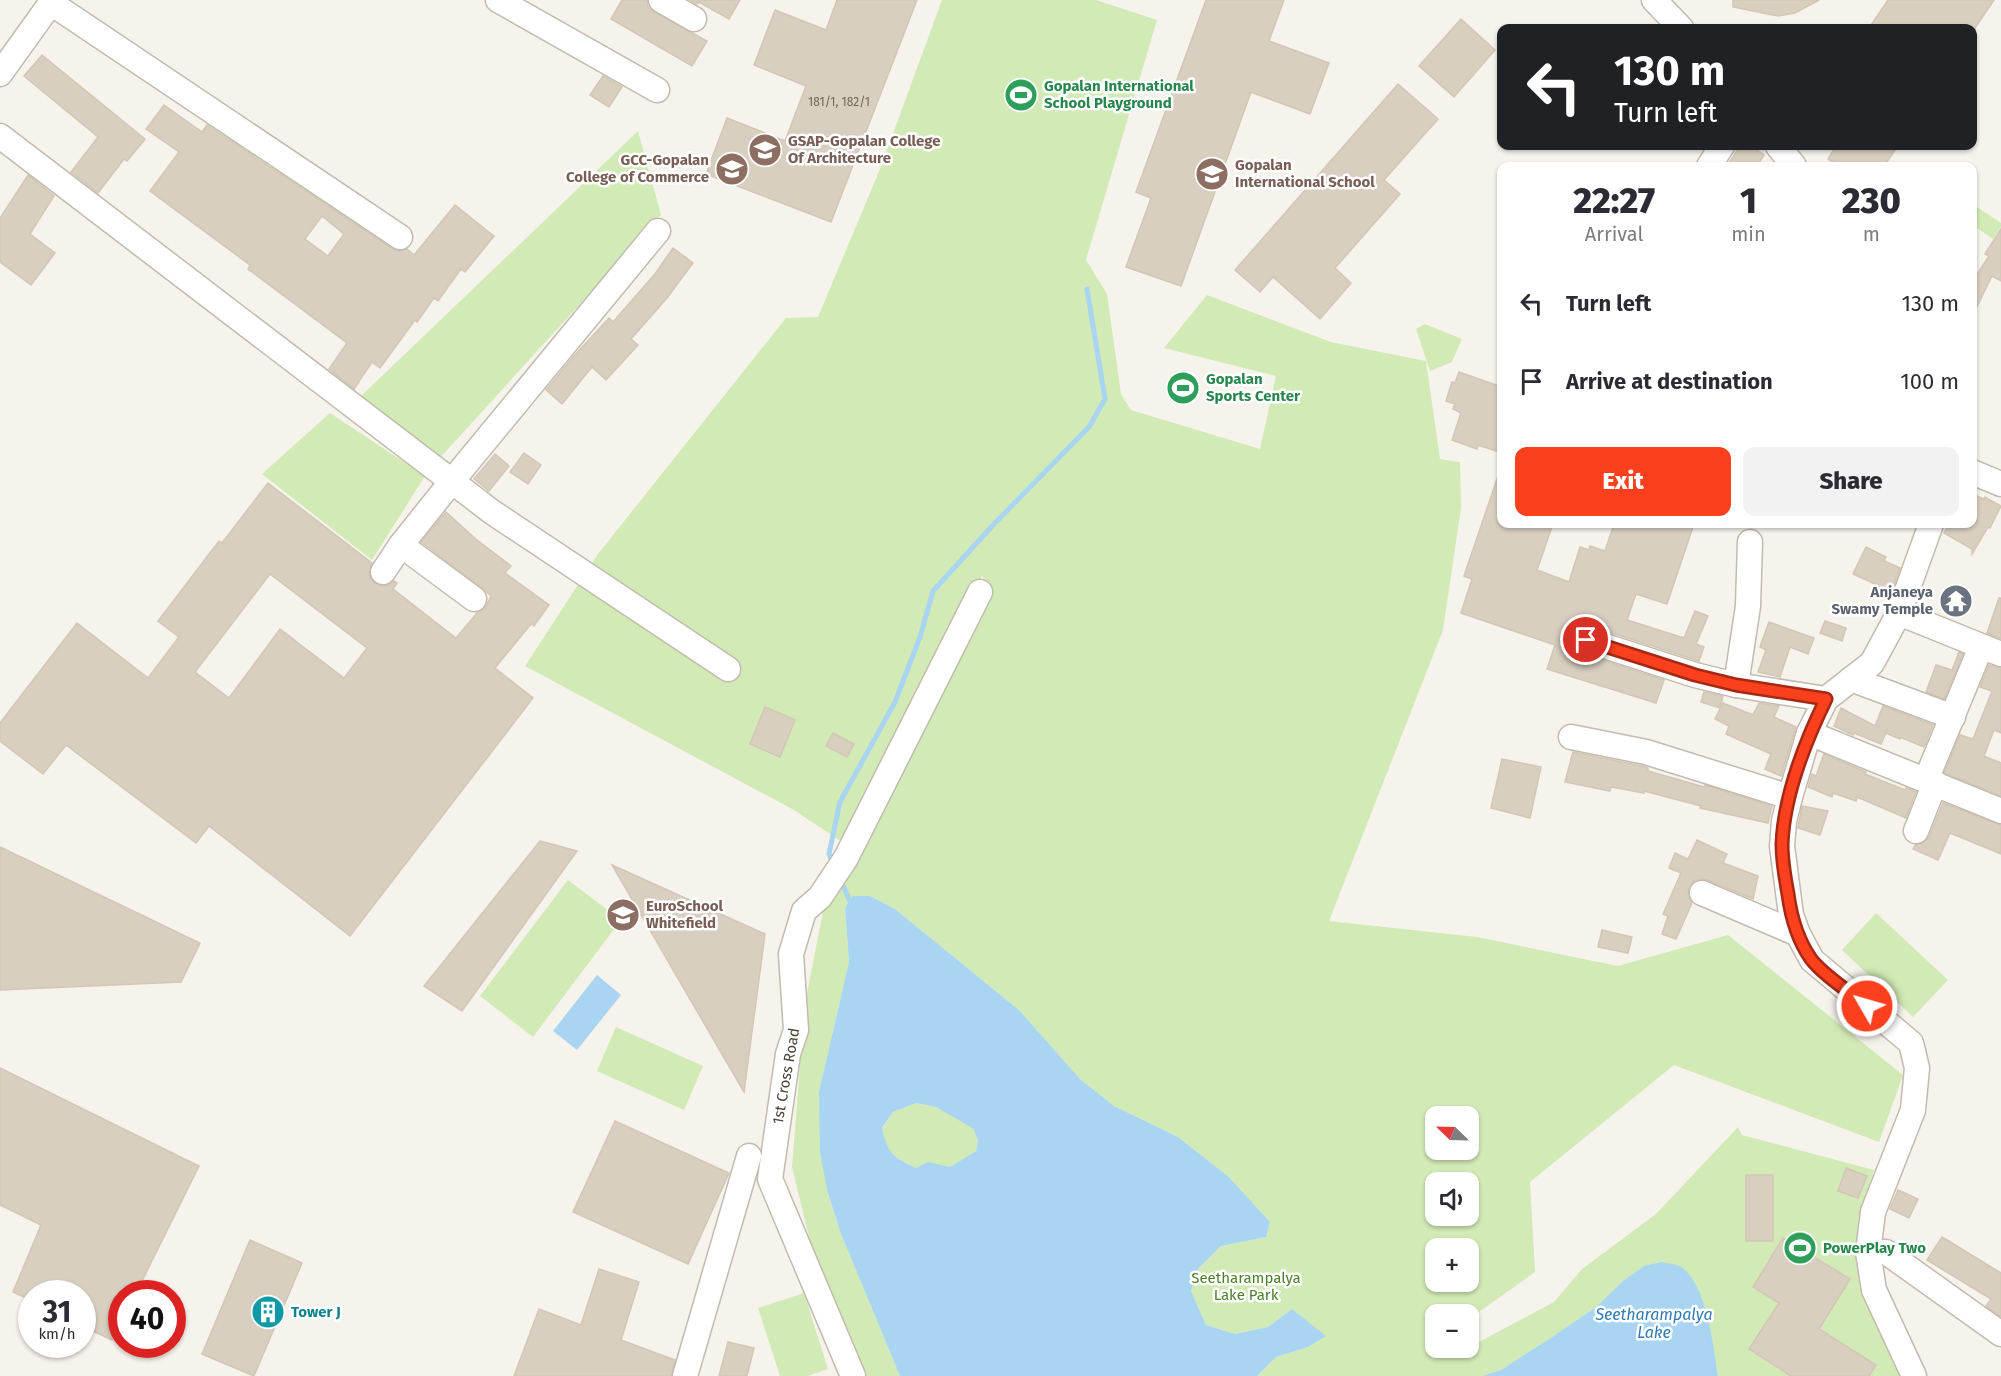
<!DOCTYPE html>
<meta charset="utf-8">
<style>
body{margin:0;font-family:"Fira Sans",sans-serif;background:#f2f2f3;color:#2b2b33;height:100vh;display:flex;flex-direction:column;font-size:22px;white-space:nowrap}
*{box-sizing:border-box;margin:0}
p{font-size:20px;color:#7c7c81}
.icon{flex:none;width:33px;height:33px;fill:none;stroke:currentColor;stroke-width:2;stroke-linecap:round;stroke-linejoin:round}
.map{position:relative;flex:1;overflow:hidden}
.panel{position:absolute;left:1497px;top:162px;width:480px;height:366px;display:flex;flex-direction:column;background:#fff;border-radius:12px;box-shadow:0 2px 4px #0004}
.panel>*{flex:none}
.top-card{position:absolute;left:1497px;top:24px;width:480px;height:126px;border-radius:12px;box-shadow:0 2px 4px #0004;background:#202124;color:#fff;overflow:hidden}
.needle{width:39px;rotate:293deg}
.fabs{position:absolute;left:1425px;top:1106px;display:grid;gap:12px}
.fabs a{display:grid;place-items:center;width:54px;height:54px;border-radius:12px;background:#fff;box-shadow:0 2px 4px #0004;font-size:30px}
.speed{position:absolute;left:18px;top:1280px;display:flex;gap:12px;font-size:30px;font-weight:700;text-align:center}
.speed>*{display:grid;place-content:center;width:78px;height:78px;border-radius:50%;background:#fff;box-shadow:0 2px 4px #0004;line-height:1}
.speed small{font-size:15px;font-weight:400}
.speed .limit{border:9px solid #d22;background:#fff;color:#111}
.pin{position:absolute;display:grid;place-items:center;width:51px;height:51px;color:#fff;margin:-26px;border:3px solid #fff;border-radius:50%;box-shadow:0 2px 6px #0007}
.me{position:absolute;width:66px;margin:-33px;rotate:308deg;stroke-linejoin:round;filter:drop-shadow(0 0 4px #0008)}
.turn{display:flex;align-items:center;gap:21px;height:126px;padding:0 18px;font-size:27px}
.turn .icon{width:78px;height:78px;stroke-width:2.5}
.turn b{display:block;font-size:42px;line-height:51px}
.eta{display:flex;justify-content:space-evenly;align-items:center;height:102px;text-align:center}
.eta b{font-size:36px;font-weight:800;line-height:42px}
.primary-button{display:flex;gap:12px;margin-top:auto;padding:12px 18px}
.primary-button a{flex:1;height:69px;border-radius:12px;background:#fc3f1d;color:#fff;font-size:24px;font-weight:800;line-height:69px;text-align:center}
.primary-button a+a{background:#f2f2f3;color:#2b2b33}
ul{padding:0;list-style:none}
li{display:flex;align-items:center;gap:18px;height:78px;padding:0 18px}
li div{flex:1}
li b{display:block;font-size:22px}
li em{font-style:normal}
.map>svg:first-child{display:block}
.green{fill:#d2eab5;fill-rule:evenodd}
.water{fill:#a9d4f2;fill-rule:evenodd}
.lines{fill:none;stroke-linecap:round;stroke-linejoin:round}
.stream{stroke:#a9d4f2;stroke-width:5}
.building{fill:#d8cfc1;stroke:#d3c7b4;stroke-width:1.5;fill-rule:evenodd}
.minor-casing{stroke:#c2bbae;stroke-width:27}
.minor{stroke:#fff;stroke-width:24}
.route-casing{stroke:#a42913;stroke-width:15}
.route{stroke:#fc3f1d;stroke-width:10}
.labels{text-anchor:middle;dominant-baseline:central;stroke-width:5;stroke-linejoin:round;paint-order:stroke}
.number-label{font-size:12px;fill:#6e675b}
.leisure-label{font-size:15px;font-weight:bold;fill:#27864d;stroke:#fff;text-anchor:start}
.education-label{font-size:15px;font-weight:bold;fill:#785e54;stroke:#fff;text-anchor:start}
.worship-label{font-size:15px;font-weight:bold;fill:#5b616d;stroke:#fff;text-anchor:end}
.street-label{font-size:15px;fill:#4b4439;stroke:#fff}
.park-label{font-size:15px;fill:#4a7f2a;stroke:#fff}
.culture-label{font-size:15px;font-weight:bold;fill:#0d838f;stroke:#fff;text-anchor:start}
.water-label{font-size:16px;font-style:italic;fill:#2e7ab2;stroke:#fff}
</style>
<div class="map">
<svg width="2001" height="1376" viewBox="0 0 2001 1376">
<rect width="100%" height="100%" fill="#f6f3ec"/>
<g class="green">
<path d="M942 0H1096L1157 20 1086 260 1107 294 1121 394 1131 410 1260 449 1276 376 1164 348 1207 295 1331 342 1426 361 1440 459 1460 462 1461 508 1443 630 1329 921 1477 937 1618 966 1728 935 1903 1075 1879 1142 1674 1065 1530 1182 1535 1272 1469 1319 1468 1314H1436L1435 1342 1424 1351 1450 1347H1468L1469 1344 1477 1343 1554 1302 1582 1269 1656 1214 1738 1127 1742 1135 1874 1170 1858 1221 1861 1274 1901 1376H1718L1710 1327 1644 1266 1623 1281 1596 1307 1552 1337 1501 1370 1482 1376H1257L1276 1357 1308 1347 1325 1336 1292 1309 1268 1327 1235 1334 1206 1325 1191 1291 1198 1269 1221 1246 1266 1237 1270 1222 1229 1177 1178 1137 1114 1106 1080 1079 1020 1011 895 909 870 896 845 908 849 962 819 1092 828 1195 841 1234 900 1376H859L821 1286 792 1167 805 1004 824 906 858 854 989 584 982 576 845 844 794 810 525 666 598 554 786 318 818 317 880 169ZM1436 1116H1468V1149H1436ZM1436 1182H1468V1215H1436ZM1436 1248H1468V1281H1436Z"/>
<path d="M638 131 661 215 438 460 360 397Z"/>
<path d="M1977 207 2001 223V227L1993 239 1973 225V214Z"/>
<path d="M1425 324 1462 339 1452 362 1430 371 1416 329Z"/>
<path d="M330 413 425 476 372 560 262 474Z"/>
<path d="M568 880 621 920 533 1037 480 996Z"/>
<path d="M1876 913 1948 980 1913 1017 1842 950Z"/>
<path d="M616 1027 703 1066 684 1110 597 1071Z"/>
<path d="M916 1103 936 1107 975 1129 978 1141 976 1151 950 1167 939 1166 916 1168 901 1160 888 1151 882 1129 893 1112Z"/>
<path d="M804 1293 828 1369 808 1376H780L758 1308Z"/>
</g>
<g class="water">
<path d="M853 896H870L895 909 1020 1011 1080 1079 1114 1106 1178 1137 1229 1177 1270 1222 1266 1237 1221 1246 1198 1269 1191 1291 1206 1325 1235 1334 1268 1327 1292 1309 1326 1336 1308 1347 1276 1357 1257 1376H900L841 1234 828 1194 820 1152 819 1092 849 962 845 908ZM916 1103 936 1107 974 1129 978 1141 976 1151 950 1167 928 1162 916 1168C892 1156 888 1154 882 1128L893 1112Z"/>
<path d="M597 975 621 995 577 1050 553 1031Z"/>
<path d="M1662 1262C1669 1264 1679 1264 1684 1269 1708 1291 1713 1345 1718 1376H1482L1501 1370 1552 1337 1596 1307 1623 1281 1644 1266Z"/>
</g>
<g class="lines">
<g class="stream">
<path d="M834 865 829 854 840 802 895 702 920 637 933 591 994 524 1089 427 1105 399 1087 289"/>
<path d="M840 879 852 906"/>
</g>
</g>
<g class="building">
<path d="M622 0H647L648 7 654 12 707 41 692 66 611 19Z"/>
<path d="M690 0H740L729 19 699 2 697 4Z"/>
<path d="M837 0H917L831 222 706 174 727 118 785 141 806 86 754 65 775 10 826 30Z"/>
<path d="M1206 0H1284L1269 41 1329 63 1310 114 1251 92 1181 286 1126 267 1151 198 1136 192Z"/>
<path d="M1733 0H1819L1795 13 1778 16 1733 7Z"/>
<path d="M1888 0H1994L1975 28H1869Z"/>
<path d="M1461 19 1495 50 1454 97 1419 66Z"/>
<path d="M42 55 145 139 127 161 124 159 98 193 71 172 98 137 24 76Z"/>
<path d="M603 76 622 87 609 107 590 95Z"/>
<path d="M1398 84 1438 119 1384 180 1400 194 1335 268 1351 283 1320 319 1273 277 1260 292 1235 270Z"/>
<path d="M164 105 202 132 207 125 393 249 400 251 407 249 414 255 455 205 494 236 465 272 461 269 438 301 434 298 417 322 415 320 380 368 372 362 354 389 329 369 347 343 248 269 250 265 150 191 179 152 146 129ZM322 216 344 234 328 256 305 239Z"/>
<path d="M1740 146H1759L1757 150 1764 155 1757 166H1727Z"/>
<path d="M1836 146H1898L1884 166H1839L1828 159Z"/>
<path d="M28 175 54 196 30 234 55 253 31 285 0 262V218Z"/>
<path d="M2001 229V281L1992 276 1972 317V282L1989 256 1985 254Z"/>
<path d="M673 248 693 263 667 298 631 339 638 345 606 380 592 367 562 404 546 390 574 356 609 318 613 322 655 274Z"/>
<path d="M1459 372 1502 387V453L1478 445 1477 449 1452 440 1461 413 1453 409 1455 404 1446 401 1452 382 1455 383Z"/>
<path d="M524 453 541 465 528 484 510 472Z"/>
<path d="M495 454 509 466 489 491 474 479Z"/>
<path d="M1499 473 1502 474V524H1553L1537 570 1569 582 1580 547 1589 550 1590 546 1605 551 1614 524H1694L1667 604 1636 594 1627 620 1684 638 1695 611 1708 616 1696 644 1704 647 1699 661 1590 626H1584L1577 629 1572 636V644L1575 649 1581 653 1664 680 1656 703 1547 669 1555 645 1461 613 1472 579 1464 576Z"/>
<path d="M268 483 372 563 369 572 370 578 375 583 383 586 389 585 394 581 397 583 393 589 456 638 477 613 485 608 491 596 482 588 421 542 446 512 477 540 511 566 505 573 549 605 534 626 531 624 495 668 533 698 350 936 209 826 196 843 66 745 43 774 0 741V723L77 623 148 678 179 637 158 621 219 541 222 543ZM270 574 367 648 344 678 280 629 229 698 195 672Z"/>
<path d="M1972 494 1984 499 1985 497 2001 506 1990 528 1988 527 1972 554V549L1944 533 1949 524H1972Z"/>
<path d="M1866 547 1886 557 1884 561 1900 568 1890 597 1877 591 1879 586 1853 574Z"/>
<path d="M1999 598H2001V639L1987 633Z"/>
<path d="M1825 621 1846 628 1842 641 1820 633Z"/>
<path d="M1769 622 1814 638 1808 654 1790 647 1780 677 1758 672 1766 650 1760 647Z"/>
<path d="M1959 652 1963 654 1944 699 1926 692 1936 665 1952 670Z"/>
<path d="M1989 665 2001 668V733L1994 730 1984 756 2001 763V796L1944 773 1960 735 1973 739 1992 691 1980 687Z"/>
<path d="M1704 692 1723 696 1720 708 1701 702Z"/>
<path d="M1723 703 1753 715 1759 703 1779 706 1774 717 1796 727 1781 776 1765 769 1771 754 1726 734 1729 726 1715 719Z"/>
<path d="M1883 706 1933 725 1924 747 1900 737V739L1886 733 1881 744 1854 733 1853 735 1834 726 1841 708 1875 726Z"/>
<path d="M765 707 795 720 780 757 750 744Z"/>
<path d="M833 733 854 744 847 757 826 746Z"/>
<path d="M1573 752 1642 766 1648 768V771L1704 787 1705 785 1772 806 1768 823 1700 808 1701 806 1644 791V793L1611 787 1610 791 1565 782Z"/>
<path d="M1824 754 1866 772 1865 774 1905 790 1906 788 1916 792 1906 818 1857 797 1856 801 1833 793 1832 797 1808 787 1812 774 1816 776Z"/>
<path d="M1502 759 1541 767 1530 818 1491 808Z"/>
<path d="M1943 803 2001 825V854L1950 833 1938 860 1913 849 1915 845 1924 842 1929 837Z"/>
<path d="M1802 806 1828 811 1820 835 1798 828Z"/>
<path d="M1697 840 1727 854 1723 863 1758 876 1753 899 1708 880 1701 879 1694 881 1689 887 1688 894 1692 903 1676 939 1662 934 1668 916 1663 914 1681 873 1669 868 1675 853 1688 859Z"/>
<path d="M540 841 577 851 462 1011 424 986Z"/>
<path d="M0 847 200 943 181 982 0 990Z"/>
<path d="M612 865 765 934 744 1092Z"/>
<path d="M1602 930 1632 937 1628 953 1598 947Z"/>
<path d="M0 1068 199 1166 136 1293H122V1321L112 1340 82 1326V1293H32V1301L13 1292 41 1225 0 1205Z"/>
<path d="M615 1121 729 1173 688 1264 573 1212Z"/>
<path d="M1846 1168 1867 1176 1858 1198 1838 1191Z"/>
<rect x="1746" y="1175" width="27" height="66"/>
<path d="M1898 1190 1918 1199 1909 1218 1890 1209Z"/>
<path d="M1942 1237 2001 1273V1317L1986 1306 1991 1299 1927 1260Z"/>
<path d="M1783 1238 1850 1279 1819 1329 1876 1365 1869 1376H1791L1749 1349 1779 1303 1753 1287Z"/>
<path d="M250 1240 302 1263 254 1376 202 1354Z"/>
<path d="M599 1269 639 1282 621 1340 675 1360 671 1376H514L539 1309 581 1325Z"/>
<path d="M728 1342 754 1348 747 1376H719Z"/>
</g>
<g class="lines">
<defs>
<g id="minor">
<path d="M498 0 657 90"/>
<path d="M661 0 694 19"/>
<path d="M1654 0 1681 28"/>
<path d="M51 3 400 237"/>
<path d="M0 74 53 0"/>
<path d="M0 136 492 512 728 669"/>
<path d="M1778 146 1794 166"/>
<path d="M1709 166 1722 146"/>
<path d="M1972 472 2001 484"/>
<path d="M383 572 401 545"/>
<path d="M474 599 401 545 452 481 658 231"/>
<path d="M1899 613 2001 654"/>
<path d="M1586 640 1695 675 1736 685 1826 699"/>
<path d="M1851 679 1953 717"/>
<path d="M1736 685 1748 606 1750 542"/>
<path d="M1809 733 2001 811"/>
<path d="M1571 737 1646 752 1790 797"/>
<path d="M1926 780 1981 647"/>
<path d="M1916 831 1935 783"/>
<path d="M1702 893 1798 934"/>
<path d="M1868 1252H1886L2001 1334"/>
<path d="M685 1376 749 1156"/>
<path d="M853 1376 770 1179 788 1054 796 1030 791 954 804 911 820 897 846 858 980 592"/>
<path d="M1914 1376 1874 1290 1868 1252 1873 1212 1913 1110 1917 1068 1911 1043 1812 960 1798 934 1791 915 1782 846 1784 821 1790 797 1809 733 1826 699 1872 663 1899 613 1931 524"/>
</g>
</defs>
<use href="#minor" class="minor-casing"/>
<use href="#minor" class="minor"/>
</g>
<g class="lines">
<defs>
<path id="route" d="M1586 640 1695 675 1736 685 1826 699C1805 742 1784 795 1782 844 1782 860 1785 878 1788 894 1791 917 1797 939 1811 959 1822 974 1851 993 1867 1006"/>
</defs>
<use href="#route" class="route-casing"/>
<use href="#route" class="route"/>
</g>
<defs>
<symbol id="stadium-disc" viewBox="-11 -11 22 22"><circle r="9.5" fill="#2e9e5b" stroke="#fff"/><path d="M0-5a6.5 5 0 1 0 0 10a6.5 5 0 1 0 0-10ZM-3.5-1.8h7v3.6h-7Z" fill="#fff"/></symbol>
<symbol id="university-disc" viewBox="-11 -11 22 22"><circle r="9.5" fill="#8d6e63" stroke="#fff"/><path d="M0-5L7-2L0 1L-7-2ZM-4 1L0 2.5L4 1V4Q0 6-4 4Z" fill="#fff"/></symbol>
<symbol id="temple-disc" viewBox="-11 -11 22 22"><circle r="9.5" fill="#6b7280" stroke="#fff"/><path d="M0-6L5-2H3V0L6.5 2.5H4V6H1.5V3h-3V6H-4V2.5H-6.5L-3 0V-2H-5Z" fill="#fff"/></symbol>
<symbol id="school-disc" viewBox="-11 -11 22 22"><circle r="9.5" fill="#8d6e63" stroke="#fff"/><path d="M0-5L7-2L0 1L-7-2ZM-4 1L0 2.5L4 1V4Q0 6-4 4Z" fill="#fff"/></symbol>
<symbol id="building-disc" viewBox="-11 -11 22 22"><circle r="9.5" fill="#0f9aa8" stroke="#fff"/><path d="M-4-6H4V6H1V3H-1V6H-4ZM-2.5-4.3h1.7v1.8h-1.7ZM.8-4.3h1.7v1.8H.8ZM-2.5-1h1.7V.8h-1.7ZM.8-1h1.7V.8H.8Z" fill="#fff"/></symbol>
</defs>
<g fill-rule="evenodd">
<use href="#stadium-disc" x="1002" y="76" width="38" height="38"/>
<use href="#university-disc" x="746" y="131" width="38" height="38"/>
<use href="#university-disc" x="713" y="150" width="38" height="38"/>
<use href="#university-disc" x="1193" y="155" width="38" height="38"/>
<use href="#stadium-disc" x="1164" y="369" width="38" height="38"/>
<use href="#temple-disc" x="1937" y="582" width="38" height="38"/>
<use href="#school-disc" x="604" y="896" width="38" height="38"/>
<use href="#stadium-disc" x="1781" y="1229" width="38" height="38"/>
<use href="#building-disc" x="249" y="1293" width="38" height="38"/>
</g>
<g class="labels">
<g class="number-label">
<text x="839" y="102">181/1, 182/1</text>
</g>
<g class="leisure-label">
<text x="1044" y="86">Gopalan International<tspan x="1044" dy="17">School Playground</tspan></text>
<text x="1206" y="379">Gopalan<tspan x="1206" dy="17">Sports Center</tspan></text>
<text x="1823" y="1248">PowerPlay Two</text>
</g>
<g class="education-label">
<text x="788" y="141">GSAP-Gopalan College<tspan x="788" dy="17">Of Architecture</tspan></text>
<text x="709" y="160" text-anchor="end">GCC-Gopalan<tspan x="709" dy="17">College of Commerce</tspan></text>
<text x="1235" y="165">Gopalan<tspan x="1235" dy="17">International School</tspan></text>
<text x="646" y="906">EuroSchool<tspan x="646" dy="17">Whitefield</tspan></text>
</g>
<g class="worship-label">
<text x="1933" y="592">Anjaneya<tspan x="1933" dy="17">Swamy Temple</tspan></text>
</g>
<g class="street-label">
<text transform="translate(786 1076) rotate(-80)">1st Cross Road</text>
</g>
<g class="park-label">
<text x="1246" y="1278">Seetharampalya<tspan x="1246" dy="17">Lake Park</tspan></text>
</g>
<g class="culture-label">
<text x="291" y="1312">Tower J</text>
</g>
<g class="water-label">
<text x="1654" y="1314">Seetharampalya<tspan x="1654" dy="18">Lake</tspan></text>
</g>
</g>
</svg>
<div class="fabs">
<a><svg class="needle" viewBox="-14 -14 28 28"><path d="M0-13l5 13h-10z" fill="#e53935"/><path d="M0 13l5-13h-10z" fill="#7c7c81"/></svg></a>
<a><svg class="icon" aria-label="sound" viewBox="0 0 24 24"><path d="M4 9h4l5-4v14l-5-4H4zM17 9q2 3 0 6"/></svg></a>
<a>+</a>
<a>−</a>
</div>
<div class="speed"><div>31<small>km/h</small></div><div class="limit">40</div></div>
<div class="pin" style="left:1586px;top:640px;background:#d93025"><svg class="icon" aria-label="arrive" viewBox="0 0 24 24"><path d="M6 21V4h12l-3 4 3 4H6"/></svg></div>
<svg class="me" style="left:1867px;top:1006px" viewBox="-20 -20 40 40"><circle r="17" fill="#fc3f1d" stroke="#fff" stroke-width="3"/><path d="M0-11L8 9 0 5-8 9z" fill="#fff"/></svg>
<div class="top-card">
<div class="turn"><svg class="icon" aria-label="left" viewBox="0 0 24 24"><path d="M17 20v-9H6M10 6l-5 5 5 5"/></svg><div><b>130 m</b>Turn left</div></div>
</div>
<section class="panel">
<div class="eta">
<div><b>22:27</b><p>Arrival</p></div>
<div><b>1</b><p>min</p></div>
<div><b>230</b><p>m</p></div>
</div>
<ul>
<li><svg class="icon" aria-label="left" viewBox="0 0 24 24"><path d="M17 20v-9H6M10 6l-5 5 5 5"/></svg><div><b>Turn left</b></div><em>130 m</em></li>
<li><svg class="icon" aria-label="arrive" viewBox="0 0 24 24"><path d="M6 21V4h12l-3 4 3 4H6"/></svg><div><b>Arrive at destination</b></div><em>100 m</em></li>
</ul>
<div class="primary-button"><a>Exit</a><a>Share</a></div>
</section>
</div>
